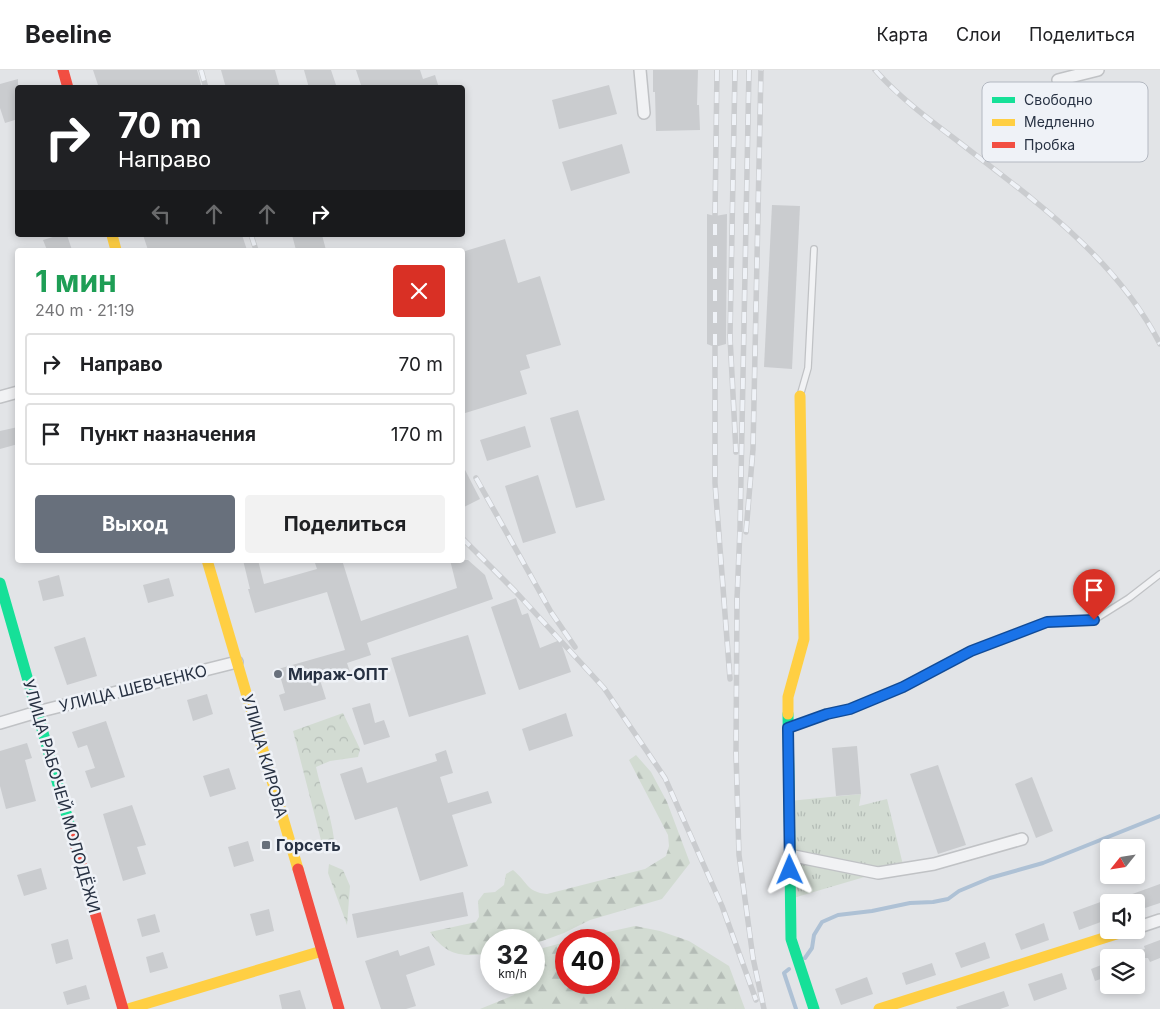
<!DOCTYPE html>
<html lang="ru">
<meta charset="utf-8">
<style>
body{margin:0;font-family:Inter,sans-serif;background:#f2f2f2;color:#202124;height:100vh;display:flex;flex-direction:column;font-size:19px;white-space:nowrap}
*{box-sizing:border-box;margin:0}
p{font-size:16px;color:#757577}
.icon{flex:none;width:28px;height:28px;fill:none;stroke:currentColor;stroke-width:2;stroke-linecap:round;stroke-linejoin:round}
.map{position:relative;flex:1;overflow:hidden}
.panel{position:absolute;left:15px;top:178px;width:450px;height:315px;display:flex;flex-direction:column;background:#fff;border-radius:5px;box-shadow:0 2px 8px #0003}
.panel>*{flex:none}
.hud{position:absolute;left:15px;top:15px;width:450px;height:152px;border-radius:5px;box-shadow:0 2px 8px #0003;background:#202124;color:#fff;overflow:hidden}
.needle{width:32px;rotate:240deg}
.controls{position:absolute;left:1100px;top:769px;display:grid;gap:10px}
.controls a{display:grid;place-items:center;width:45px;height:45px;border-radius:5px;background:#fff;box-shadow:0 2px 8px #0003;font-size:25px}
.speed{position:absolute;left:480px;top:859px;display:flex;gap:10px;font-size:25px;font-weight:700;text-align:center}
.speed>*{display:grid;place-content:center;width:65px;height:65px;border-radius:50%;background:#fff;box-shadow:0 2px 8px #0003;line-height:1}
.speed small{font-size:12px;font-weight:400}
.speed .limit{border:8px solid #d22;background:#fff;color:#111}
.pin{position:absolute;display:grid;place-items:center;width:42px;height:42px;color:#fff;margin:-51px -21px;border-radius:50% 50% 50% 0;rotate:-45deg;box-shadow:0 0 5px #0007}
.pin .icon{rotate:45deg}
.me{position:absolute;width:55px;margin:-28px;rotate:359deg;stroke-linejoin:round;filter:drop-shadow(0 0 4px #0008)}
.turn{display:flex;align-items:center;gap:18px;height:105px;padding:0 20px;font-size:22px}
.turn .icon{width:65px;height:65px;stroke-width:2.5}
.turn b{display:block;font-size:35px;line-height:42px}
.lanes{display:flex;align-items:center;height:48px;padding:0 20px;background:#0003;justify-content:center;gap:25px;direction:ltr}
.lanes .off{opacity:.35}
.round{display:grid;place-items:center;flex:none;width:52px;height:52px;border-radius:5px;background:#f2f2f2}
.headline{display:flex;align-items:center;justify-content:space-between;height:85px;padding:0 20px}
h1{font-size:30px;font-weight:700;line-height:38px;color:#1e9e55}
.button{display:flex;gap:10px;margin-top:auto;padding:10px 20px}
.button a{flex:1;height:58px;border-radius:5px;background:#68707c;color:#fff;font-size:20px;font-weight:700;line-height:58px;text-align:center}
.button a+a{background:#f2f2f2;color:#202124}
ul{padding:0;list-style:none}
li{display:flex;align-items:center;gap:15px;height:62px;margin:0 10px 8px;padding:0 10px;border:2px solid #e0e0e0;border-radius:5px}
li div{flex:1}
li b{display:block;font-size:19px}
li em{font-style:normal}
header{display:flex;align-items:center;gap:30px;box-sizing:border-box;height:70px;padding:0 25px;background:#fff;border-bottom:1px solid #e0e0e0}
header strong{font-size:24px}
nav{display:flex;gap:28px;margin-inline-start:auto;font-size:18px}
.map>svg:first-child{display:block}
.grass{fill:url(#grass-tufts)}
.forest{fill:url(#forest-firs)}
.park{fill:url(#park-crowns)}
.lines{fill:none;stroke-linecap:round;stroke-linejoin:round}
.stream{stroke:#aec1d5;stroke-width:4}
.building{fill:#cacccf}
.lane-casing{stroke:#c0c2c5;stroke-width:8}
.street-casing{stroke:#c0c2c5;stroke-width:14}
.lane{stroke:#f1f2f4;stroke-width:5.5}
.street{stroke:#f1f2f4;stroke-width:11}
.fast{stroke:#16e098;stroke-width:11}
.slow{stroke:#ffcf43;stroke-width:11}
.jam{stroke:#f24e42;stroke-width:11}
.rail-casing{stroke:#cacccf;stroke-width:5.5}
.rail{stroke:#eff2f7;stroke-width:4;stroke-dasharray:11;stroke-linecap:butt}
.route-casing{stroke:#114b97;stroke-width:12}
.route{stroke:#1a73e8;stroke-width:9}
.poi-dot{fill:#68707c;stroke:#eff2f7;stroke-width:2}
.labels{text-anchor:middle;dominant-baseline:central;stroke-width:5;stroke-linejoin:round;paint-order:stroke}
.poi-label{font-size:16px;font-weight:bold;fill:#273142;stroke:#eff2f7;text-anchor:start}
.street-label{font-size:16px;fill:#273142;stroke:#eff2f7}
.key{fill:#eff2f7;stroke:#b3b8c1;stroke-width:1}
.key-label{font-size:14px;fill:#273142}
</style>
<header>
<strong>Beeline</strong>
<nav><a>Карта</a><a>Слои</a><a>Поделиться</a></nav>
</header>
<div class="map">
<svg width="1160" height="939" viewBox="0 0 1160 939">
<defs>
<pattern id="grass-tufts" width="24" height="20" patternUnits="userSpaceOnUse" patternTransform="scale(1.25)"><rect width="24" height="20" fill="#d2dbd2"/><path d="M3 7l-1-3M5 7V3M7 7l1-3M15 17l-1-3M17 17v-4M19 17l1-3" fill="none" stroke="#b4bcb6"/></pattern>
<pattern id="forest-firs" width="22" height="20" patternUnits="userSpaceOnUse" patternTransform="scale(1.25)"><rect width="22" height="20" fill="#d2dbd2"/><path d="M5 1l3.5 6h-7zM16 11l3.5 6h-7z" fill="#b4bcb6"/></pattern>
<pattern id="park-crowns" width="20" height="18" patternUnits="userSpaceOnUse" patternTransform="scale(1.25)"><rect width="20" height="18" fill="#d2dbd2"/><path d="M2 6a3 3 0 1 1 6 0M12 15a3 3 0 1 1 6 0" fill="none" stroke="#b4bcb6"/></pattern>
</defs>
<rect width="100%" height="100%" fill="#e2e4e7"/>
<path class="grass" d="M861 724 859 736 887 729 904 799 878 803 790 829 789 731Z"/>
<g class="forest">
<path d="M636 685 651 702 667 732 690 793 662 829 590 850 564 863 534 874V870H491V883C464 887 447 887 430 862L476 852 479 847 478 831 484 823 495 822 504 815 506 804 513 800C528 812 526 822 547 824L645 799 666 786 669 776 668 765 629 690Z"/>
<path d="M635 856 660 861 689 871 729 896 745 939H480L514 925 519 913 534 912V887L543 878 566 872V912H609V870H572Z"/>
</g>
<g class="park">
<path d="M343 643 360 679 358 687 330 691 316 697C321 721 331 744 334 769L322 774 293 661Z"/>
<path d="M329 794 343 800 350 816 347 855 328 803Z"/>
</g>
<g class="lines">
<g class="stream">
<path d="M805 888 812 878 814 865 822 852 838 845 872 841 910 833 933 832 948 829 959 821 990 808 1043 793 1160 746"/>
<path d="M789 899 784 903 796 939"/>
</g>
</g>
<g class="building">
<path d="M93 0H197L202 18H99Z"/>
<path d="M221 0H275L280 18H226Z"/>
<path d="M304 0H331L337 18H309Z"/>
<path d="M356 0H420L423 9 435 5 439 18H362Z"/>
<path d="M653 0H698L697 35H699L700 60 656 61 655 22H653Z"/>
<path d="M18 9V49L5 53 0 38V14Z"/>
<path d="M609 15 617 44 559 59 552 30Z"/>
<path d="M622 74 630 103 571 121 562 92Z"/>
<path d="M772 135 800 136 792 299 764 297Z"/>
<path d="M707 144 715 146 727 144 726 274 715 277 707 274Z"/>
<path d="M59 165H67L72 180H47L43 170Z"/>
<path d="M143 165H242L247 180H148Z"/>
<path d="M292 165H322L326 180H296Z"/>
<path d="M505 169 518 213 540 206 561 275 526 285 530 298 520 301 527 324 462 344V182Z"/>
<path d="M578 340 605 430 576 438 550 348Z"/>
<path d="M525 356 531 377 487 391 480 370Z"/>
<path d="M18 357V374L0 379V361Z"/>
<path d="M462 394 480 429 462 438Z"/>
<path d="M538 405 556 463 523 473 505 416Z"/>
<path d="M243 490H258L264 514 317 499 314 490H342L361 551 457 518 450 490H468L485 505 493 529 367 573 371 585 347 593 350 602 320 610 326 629 284 641 279 625 285 623 278 599 345 580 327 522 255 543 248 519H250Z"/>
<path d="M59 505 64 526 43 531 38 511Z"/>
<path d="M169 508 174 526 148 533 143 515Z"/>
<path d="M516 528 522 545 528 543 540 578 560 570 571 602 519 620 491 537Z"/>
<path d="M468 565 486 624 409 647 391 588Z"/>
<path d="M85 567 97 606 67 615 54 577Z"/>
<path d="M207 624 213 644 193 651 187 630Z"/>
<path d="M370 633 375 653 384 650 390 667 364 675 352 638Z"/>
<path d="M566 643 573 666 529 681 522 659Z"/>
<path d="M106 651 125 707 91 718 85 701 95 698 87 675 78 678 72 662Z"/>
<path d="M27 673 32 688 25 690 36 731 6 739 0 716V681Z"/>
<path d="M857 676 861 724 836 726 832 678Z"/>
<path d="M446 680 453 703 440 707 448 733 488 721 492 733 452 745 468 796 420 811 397 737 355 750 340 704 362 697 367 713 437 691 435 684Z"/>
<path d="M938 695 966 775 938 784 910 704Z"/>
<path d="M229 698 236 719 210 727 203 706Z"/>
<path d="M1032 707 1053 761 1036 768 1015 714Z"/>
<path d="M132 735 146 775 137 777 146 804 123 811 103 744Z"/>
<path d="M248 771 254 791 234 797 228 777Z"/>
<path d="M41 798 47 819 24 826 17 805Z"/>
<path d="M1160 814V833L1136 841V832H1113V831Z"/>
<path d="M463 822 468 846 357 868 352 844Z"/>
<path d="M1106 830 1109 836V849L1079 860 1073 842Z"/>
<path d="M269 839 274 861 256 866 250 844Z"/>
<path d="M155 844 160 862 142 867 137 849Z"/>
<path d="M1044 853 1049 870 1021 880 1015 864Z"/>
<path d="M68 869 73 889 56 894 51 874Z"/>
<path d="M1160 870V888L1150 892 1148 888H1127L1126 886 1145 879 1144 876Z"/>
<path d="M985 872 990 888 961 898 955 883Z"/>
<path d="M429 876 435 895 406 905 416 936 406 939H381L365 891 398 880 400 886Z"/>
<path d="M163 882 168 898 150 903 146 887Z"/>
<path d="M1109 892V906L1095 911 1091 899Z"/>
<path d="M932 893 936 905 906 915 902 903Z"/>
<path d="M1062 903 1067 919 1034 931 1028 914Z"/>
<path d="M867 907 873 924 841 935 835 919Z"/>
<path d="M86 915 90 929 67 935 63 922Z"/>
<path d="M300 920 306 939H282L279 925Z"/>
<path d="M1004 921 1009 936 1000 939H957L956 937Z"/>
</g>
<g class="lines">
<defs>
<g id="lane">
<path d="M800 326 808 298 814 179"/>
<path d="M791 658 827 644 850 639 903 617 971 581 1047 552 1094 550 1129 528 1160 504"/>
</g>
<g id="street">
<path d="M640 0 644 43"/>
<path d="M1058 10 1098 0"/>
<path d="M0 327 18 322"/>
<path d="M0 653 37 642 237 592"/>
<path d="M789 785 878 803 934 794 1022 769"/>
<path d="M1136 858 1160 850"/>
</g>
</defs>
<use href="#lane" class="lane-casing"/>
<use href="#street" class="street-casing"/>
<use href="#lane" class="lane"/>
<use href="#street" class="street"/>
<g class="fast">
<path d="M0 513 73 767"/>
<path d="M788 644 791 869 814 939"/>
</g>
<g class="slow">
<path d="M112 165 116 180"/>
<path d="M207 490 298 799"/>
<path d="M788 644V627L804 569 800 326"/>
<path d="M128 939 322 881"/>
<path d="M879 939 1129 860"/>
</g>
<g class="jam">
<path d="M63 0 68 18"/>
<path d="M73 767 123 939"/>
<path d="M298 799 339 939"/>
</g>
<defs>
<g id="rail">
<path d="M201 0 206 18"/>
<path d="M717 0 715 146V413L730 609"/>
<path d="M735 0 730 267 736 382"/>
<path d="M749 0 740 459 737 529 736 683 739 785 753 888 764 939"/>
<path d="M875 0C898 26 927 48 955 69 1031 128 1115 186 1160 274"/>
<path d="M251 165 256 180"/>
<path d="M476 408 551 542 575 577"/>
<path d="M746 462 753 379 761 0"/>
<path d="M462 468 515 521 604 618 665 708 722 836 756 930"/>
</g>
</defs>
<use href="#rail" class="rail-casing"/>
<use href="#rail" class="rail"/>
</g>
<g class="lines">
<defs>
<path id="route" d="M790 800 788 658 827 644 850 639 903 617 971 581 1047 552 1094 550"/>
</defs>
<use href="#route" class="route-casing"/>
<use href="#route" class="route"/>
</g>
<g class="poi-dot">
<circle cx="278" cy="604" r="5"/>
<rect x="261" y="770" width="10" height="10" rx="2.5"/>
</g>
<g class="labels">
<g class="poi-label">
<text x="288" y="604">Мираж-ОПТ</text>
<text x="276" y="775">Горсеть</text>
</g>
<g class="street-label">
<text transform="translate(133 618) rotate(-14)">УЛИЦА ШЕВЧЕНКО</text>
<text transform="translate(265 686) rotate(74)">УЛИЦА КИРОВА</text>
<text transform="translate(62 726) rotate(74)">УЛИЦА РАБОЧЕЙ МОЛОДЁЖИ</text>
</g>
</g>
<rect x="982" y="12" width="166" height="80" rx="8" class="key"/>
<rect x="992" y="27" width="23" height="6" fill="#16e098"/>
<rect x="992" y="49" width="23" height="7" fill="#ffcf43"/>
<rect x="992" y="72" width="23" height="6" fill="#f24e42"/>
<g class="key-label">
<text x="1024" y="35">Свободно</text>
<text x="1024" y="57">Медленно</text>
<text x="1024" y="80">Пробка</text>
</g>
</svg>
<div class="controls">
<a><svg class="needle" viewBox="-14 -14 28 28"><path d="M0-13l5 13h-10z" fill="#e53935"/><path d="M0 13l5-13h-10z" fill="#757577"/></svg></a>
<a><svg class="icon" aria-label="sound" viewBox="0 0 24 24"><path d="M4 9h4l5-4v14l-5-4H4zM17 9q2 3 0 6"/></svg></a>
<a><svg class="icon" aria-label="layers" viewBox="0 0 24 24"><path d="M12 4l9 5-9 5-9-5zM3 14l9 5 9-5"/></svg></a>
</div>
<div class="speed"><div>32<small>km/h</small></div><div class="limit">40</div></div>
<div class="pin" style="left:1094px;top:550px;background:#d93025"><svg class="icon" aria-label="arrive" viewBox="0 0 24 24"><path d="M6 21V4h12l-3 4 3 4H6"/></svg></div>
<svg class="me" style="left:790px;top:800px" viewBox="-20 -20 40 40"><path d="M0-17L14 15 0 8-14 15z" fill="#1a73e8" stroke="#fff" stroke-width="4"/></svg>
<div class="hud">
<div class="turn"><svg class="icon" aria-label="right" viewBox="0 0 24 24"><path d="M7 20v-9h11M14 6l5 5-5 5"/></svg><div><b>70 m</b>Направо</div></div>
<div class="lanes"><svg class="icon off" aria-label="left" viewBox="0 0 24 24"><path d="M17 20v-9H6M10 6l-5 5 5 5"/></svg><svg class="icon off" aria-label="ahead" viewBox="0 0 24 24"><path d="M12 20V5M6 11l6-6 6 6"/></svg><svg class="icon off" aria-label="ahead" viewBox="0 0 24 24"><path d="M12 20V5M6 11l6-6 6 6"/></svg><svg class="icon" aria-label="right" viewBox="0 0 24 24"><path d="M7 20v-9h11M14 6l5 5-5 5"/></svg></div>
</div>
<section class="panel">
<div class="headline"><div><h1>1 мин</h1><p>240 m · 21:19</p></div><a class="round" style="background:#d93025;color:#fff"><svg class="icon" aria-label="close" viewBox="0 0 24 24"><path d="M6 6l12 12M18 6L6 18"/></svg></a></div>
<ul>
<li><svg class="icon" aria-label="right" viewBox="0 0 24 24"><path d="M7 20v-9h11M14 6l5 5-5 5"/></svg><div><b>Направо</b></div><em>70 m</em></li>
<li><svg class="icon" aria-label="arrive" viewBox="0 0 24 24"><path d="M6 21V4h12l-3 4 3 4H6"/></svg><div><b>Пункт назначения</b></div><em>170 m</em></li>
</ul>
<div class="button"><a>Выход</a><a>Поделиться</a></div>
</section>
</div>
